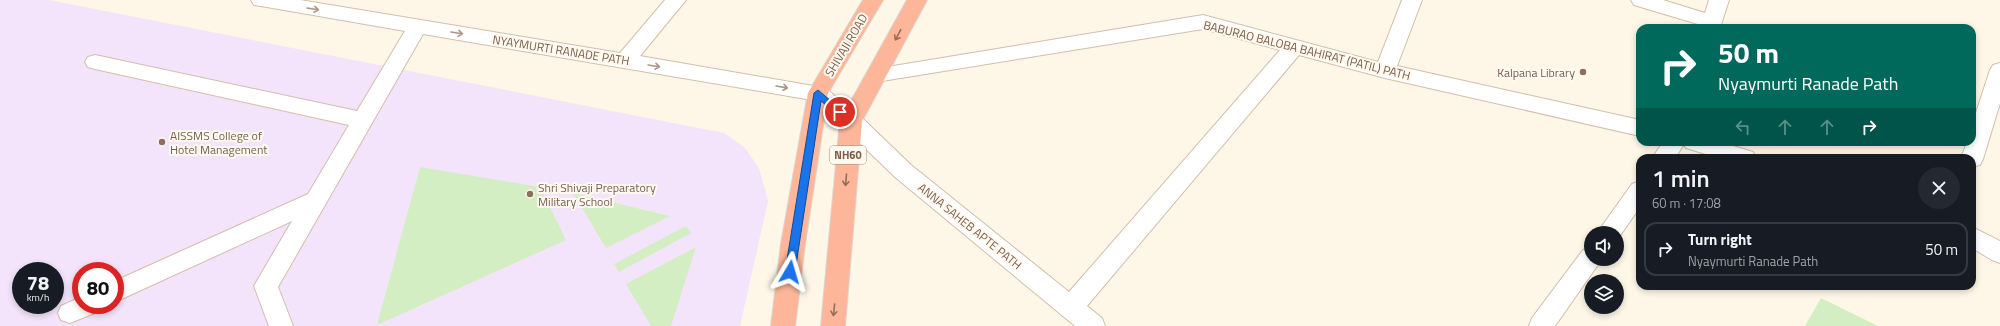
<!DOCTYPE html>
<meta charset="utf-8">
<style>
body{margin:0;font-family:"Titillium Web",sans-serif;background:#242831;color:#f1f3f6;height:100vh;display:flex;flex-direction:column;font-size:15px;white-space:nowrap}
*{box-sizing:border-box;margin:0}
p{font-size:13px;color:#9ea1a6}
.icon{flex:none;width:22px;height:22px;fill:none;stroke:currentColor;stroke-width:2;stroke-linecap:round;stroke-linejoin:round}
.map{position:relative;flex:1;overflow:hidden}
.drawer{position:absolute;left:1636px;top:154px;width:340px;height:136px;display:flex;flex-direction:column;background:#171b24;border-radius:12px;box-shadow:0 2px 6px #0003}
.drawer>*{flex:none}
.banner{position:absolute;left:1636px;top:24px;width:340px;height:122px;border-radius:12px;box-shadow:0 2px 6px #0003;background:#00695c;color:#fff;overflow:hidden}
.tools{position:absolute;left:1584px;top:226px;display:grid;gap:8px}
.tools a{display:grid;place-items:center;width:40px;height:40px;border-radius:50%;background:#171b24;box-shadow:0 2px 6px #0003;font-size:20px}
.speed{position:absolute;left:12px;top:262px;display:flex;gap:8px;font-size:20px;font-weight:700;text-align:center}
.speed>*{display:grid;place-content:center;width:52px;height:52px;border-radius:50%;background:#171b24;box-shadow:0 2px 6px #0003;line-height:1}
.speed small{font-size:10px;font-weight:400}
.speed .limit{border:6px solid #d22;background:#fff;color:#111}
.pin{position:absolute;display:grid;place-items:center;width:34px;height:34px;color:#fff;margin:-17px;border:2px solid #fff;border-radius:50%;box-shadow:0 1px 4px #0007}
.me{position:absolute;width:44px;margin:-22px;rotate:7deg;stroke-linejoin:round;filter:drop-shadow(0 0 3px #0008)}
.turn{display:flex;align-items:center;gap:14px;height:84px;padding:0 16px;font-size:18px}
.turn .icon{width:52px;height:52px;stroke-width:2.5}
.turn b{display:block;font-size:28px;line-height:34px}
.lanes{display:flex;align-items:center;height:38px;padding:0 16px;background:#0003;justify-content:center;gap:20px;direction:ltr}
.lanes .off{opacity:.35}
.round{display:grid;place-items:center;flex:none;width:42px;height:42px;border-radius:21px;background:#242831}
.head{display:flex;align-items:center;justify-content:space-between;height:68px;padding:0 16px}
h1{font-size:24px;font-weight:600;line-height:30px}
ul{padding:0;list-style:none}
li{display:flex;align-items:center;gap:12px;height:54px;margin:0 8px 6px;padding:0 8px;border:2px solid #363941;border-radius:12px}
li div{flex:1}
li b{display:block;font-size:15px}
li em{font-style:normal}
.map>svg:first-child{display:block}
.education{fill:#f3e4fb;fill-rule:evenodd}
.green{fill:#d4eec4}
.lines{fill:none;stroke-linecap:round;stroke-linejoin:round}
.minor-casing{stroke:#d2beab;stroke-width:2}
.highway-casing{stroke:#ddd5cf;stroke-width:2}
.minor{fill:#fff;fill-rule:evenodd}
.highway{fill:#fdb699;fill-rule:evenodd}
.oneway{stroke:#a99588}
.oneway2{stroke:#956e58}
.route{fill:#1a73e8;stroke:#114b97}
.education-dot{fill:#8d6e63;stroke:#fff9ef;stroke-width:1.5}
.labels{text-anchor:middle;dominant-baseline:central;stroke-width:4;stroke-linejoin:round;paint-order:stroke}
.shield{fill:#fff9ef;stroke:#a38b7a;stroke-width:1}
.shield-label{font-size:11px;font-weight:bold;fill:#7b5c48}
.street-label{font-size:12px;fill:#7b5c48;stroke:#fff9ef}
.education-label{font-size:12px;fill:#785e54;stroke:#fff9ef;text-anchor:start}
</style>
<div class="map">
<svg width="2000" height="326" viewBox="0 0 2000 326">
<rect width="100%" height="100%" fill="#fef6e7"/>
<path class="education" d="M0 0H49L724 133 744 147 759 168 768 201 740 326H0ZM21 271H55V305H21ZM81 271H115V305H81Z"/>
<g class="green">
<path d="M420 167 540 187 566 240 377 325Z"/>
<path d="M573 193 670 216 606 248Z"/>
<path d="M686 226 691 233 619 272 614 264Z"/>
<path d="M696 247 671 326H651L626 284Z"/>
<path d="M1821 298 1878 326H1805Z"/>
</g>
<g class="lines">
<defs>
<g id="minor">
<path d="M251 0H300L620 53 665 0H686L640 56 825 88 859 115 911 165 1069 292 1280 50 1203 29 876 82 869 80 866 75 869 70 1203 15 1378 62 1402 0H1422L1397 66 1640 120V136L1385 78 1299 55 1087 306 1102 318 1105 326H1075L895 177 843 127 812 100 423 34 278 287 293 326H269L254 286 292 221 115 302V281L308 194 349 125 95 69 88 67 85 62 88 57 95 55 357 111 405 31 261 6 254 5Z"/>
<path d="M1631 0H1663L1705 13 1709 0H1729L1720 28H1700L1701 25 1634 5Z"/>
<path d="M2000 63V103L1983 159 1980 165 1972 167V158H1961L1967 142H1972V125L1990 70 1993 65Z"/>
<path d="M1663 142H1720L1753 152 1756 158H1719L1686 148 1684 144 1675 158H1652Z"/>
<path d="M1640 181V207L1617 240V233H1597L1632 184Z"/>
<path d="M1972 227 2000 241V263L1992 260 1972 248Z"/>
<path d="M1591 247V259H1602L1555 326H1529L1532 318 1583 250Z"/>
<path d="M81 297V305H100L97 312 70 323 61 320 58 313 61 306Z"/>
</g>
<g id="highway">
<path d="M863 0H883L828 93 805 244 795 326H771L781 244 808 93Z"/>
<path d="M907 0H927L862 121 845 326H821L840 121Z"/>
</g>
</defs>
<use href="#minor" class="minor-casing"/>
<use href="#highway" class="highway-casing"/>
<use href="#minor" class="minor"/>
<use href="#highway" class="highway"/>
</g>
<defs><path id="oneway-shaft" d="M-6 0H5M1.5-3L5.5 0L1.5 3" fill="none" stroke-width="1.6" stroke-linecap="round" stroke-linejoin="round"/></defs>
<g class="oneway">
<use href="#oneway-shaft" transform="translate(313 9) rotate(9)"/>
<use href="#oneway-shaft" transform="translate(457 33) rotate(9)"/>
<use href="#oneway-shaft" transform="translate(654 66) rotate(9)"/>
<use href="#oneway-shaft" transform="translate(782 87) rotate(10)"/>
</g>
<g class="oneway2">
<use href="#oneway-shaft" transform="translate(898 35) rotate(118)"/>
<use href="#oneway-shaft" transform="translate(846 180) rotate(95)"/>
<use href="#oneway-shaft" transform="translate(834 310) rotate(96)"/>
</g>
<path class="route" d="M818 90 844 112 840 115 837 114 821 101 795 272 790 276 785 272 814 93Z"/>
<g class="education-dot">
<circle cx="1583" cy="72" r="4"/>
<circle cx="162" cy="142" r="4"/>
<circle cx="530" cy="194" r="4"/>
</g>
<g class="labels">
<rect class="shield" x="830" y="146" width="36" height="18" rx="3"/>
<g class="shield-label">
<text x="848" y="155">NH60</text>
</g>
<g class="street-label">
<text transform="translate(846 45) rotate(-59)">SHIVAJI ROAD</text>
<text transform="translate(561 50) rotate(9)">NYAYMURTI RANADE PATH</text>
<text transform="translate(1307 50) rotate(14)">BABURAO BALOBA BAHIRAT (PATIL) PATH</text>
<text transform="translate(970 226) rotate(39)">ANNA SAHEB APTE PATH</text>
</g>
<g class="education-label">
<text x="1575" y="72" text-anchor="end">Kalpana Library</text>
<text x="170" y="135">AISSMS College of<tspan x="170" dy="14">Hotel Management</tspan></text>
<text x="538" y="187">Shri Shivaji Preparatory<tspan x="538" dy="14">Military School</tspan></text>
</g>
</g>
</svg>
<div class="tools">
<a><svg class="icon" aria-label="sound" viewBox="0 0 24 24"><path d="M4 9h4l5-4v14l-5-4H4zM17 9q2 3 0 6"/></svg></a>
<a><svg class="icon" aria-label="layers" viewBox="0 0 24 24"><path d="M12 4l9 5-9 5-9-5zM3 14l9 5 9-5"/></svg></a>
</div>
<div class="speed"><div>78<small>km/h</small></div><div class="limit">80</div></div>
<div class="pin" style="left:840px;top:112px;background:#d93025"><svg class="icon" aria-label="arrive" viewBox="0 0 24 24"><path d="M6 21V4h12l-3 4 3 4H6"/></svg></div>
<svg class="me" style="left:790px;top:272px" viewBox="-20 -20 40 40"><path d="M0-17L14 15 0 8-14 15z" fill="#1a73e8" stroke="#fff" stroke-width="4"/></svg>
<div class="banner">
<div class="turn"><svg class="icon" aria-label="right" viewBox="0 0 24 24"><path d="M7 20v-9h11M14 6l5 5-5 5"/></svg><div><b>50 m</b>Nyaymurti Ranade Path</div></div>
<div class="lanes"><svg class="icon off" aria-label="left" viewBox="0 0 24 24"><path d="M17 20v-9H6M10 6l-5 5 5 5"/></svg><svg class="icon off" aria-label="ahead" viewBox="0 0 24 24"><path d="M12 20V5M6 11l6-6 6 6"/></svg><svg class="icon off" aria-label="ahead" viewBox="0 0 24 24"><path d="M12 20V5M6 11l6-6 6 6"/></svg><svg class="icon" aria-label="right" viewBox="0 0 24 24"><path d="M7 20v-9h11M14 6l5 5-5 5"/></svg></div>
</div>
<section class="drawer">
<div class="head"><div><h1>1 min</h1><p>60 m · 17:08</p></div><a class="round"><svg class="icon" aria-label="close" viewBox="0 0 24 24"><path d="M6 6l12 12M18 6L6 18"/></svg></a></div>
<ul>
<li><svg class="icon" aria-label="right" viewBox="0 0 24 24"><path d="M7 20v-9h11M14 6l5 5-5 5"/></svg><div><b>Turn right</b><p>Nyaymurti Ranade Path</p></div><em>50 m</em></li>
</ul>
</section>
</div>
